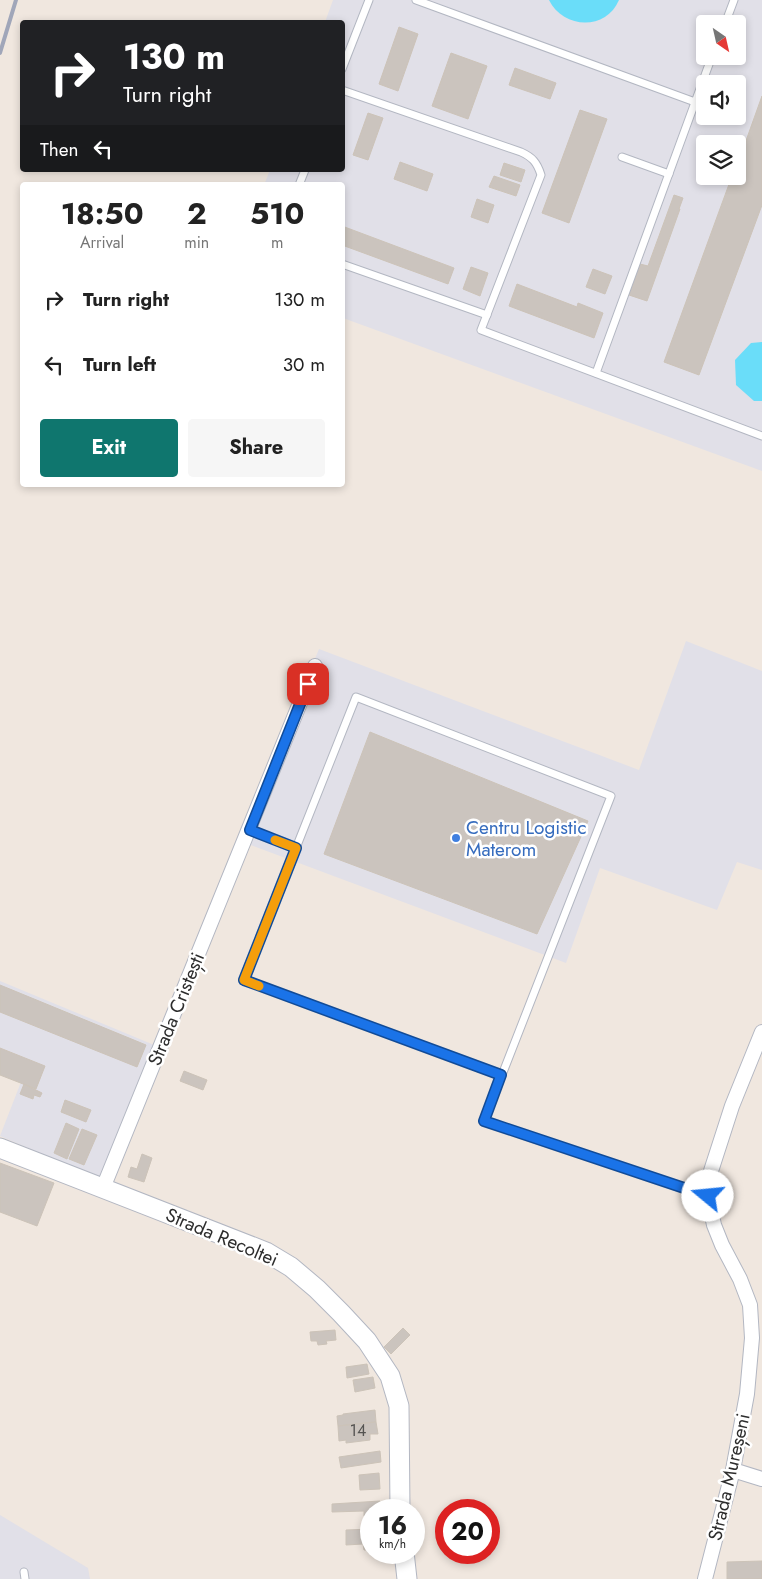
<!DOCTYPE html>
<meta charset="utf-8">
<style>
body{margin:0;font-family:Jost,sans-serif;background:#f6f6f6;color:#222;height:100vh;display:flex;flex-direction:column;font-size:19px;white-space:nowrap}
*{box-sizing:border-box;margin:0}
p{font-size:16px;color:#767676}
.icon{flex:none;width:28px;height:28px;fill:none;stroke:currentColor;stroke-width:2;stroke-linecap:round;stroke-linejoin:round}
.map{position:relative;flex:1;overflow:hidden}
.drawer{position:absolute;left:20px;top:182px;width:325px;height:305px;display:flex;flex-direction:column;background:#fff;border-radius:5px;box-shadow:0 2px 8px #0003}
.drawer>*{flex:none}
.banner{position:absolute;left:20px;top:20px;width:325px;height:152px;border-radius:5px;box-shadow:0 2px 8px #0003;background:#202124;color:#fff;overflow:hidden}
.needle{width:32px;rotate:146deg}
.tools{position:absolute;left:696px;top:15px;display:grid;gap:10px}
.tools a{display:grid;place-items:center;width:50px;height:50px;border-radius:5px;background:#fff;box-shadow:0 2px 8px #0003;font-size:25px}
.speed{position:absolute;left:360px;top:1499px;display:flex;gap:10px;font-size:25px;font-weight:700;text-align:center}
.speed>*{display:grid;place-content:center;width:65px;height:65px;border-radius:50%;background:#fff;box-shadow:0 2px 8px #0003;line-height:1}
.speed small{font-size:12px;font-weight:400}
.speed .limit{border:8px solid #d22;background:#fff;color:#111}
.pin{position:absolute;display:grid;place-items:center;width:42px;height:42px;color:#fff;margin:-21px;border-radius:10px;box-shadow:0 2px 8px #0006}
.me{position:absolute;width:55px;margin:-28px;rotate:287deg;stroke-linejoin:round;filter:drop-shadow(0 0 4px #0008)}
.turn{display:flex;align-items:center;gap:18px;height:105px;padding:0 20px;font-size:22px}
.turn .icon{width:65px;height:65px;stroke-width:2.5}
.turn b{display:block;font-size:35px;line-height:42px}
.then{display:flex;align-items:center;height:48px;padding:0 20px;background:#0003;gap:10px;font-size:19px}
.eta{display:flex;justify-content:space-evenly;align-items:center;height:85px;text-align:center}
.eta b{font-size:30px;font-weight:700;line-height:35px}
.primary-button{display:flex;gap:10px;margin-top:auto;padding:10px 20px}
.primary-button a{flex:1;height:58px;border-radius:5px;background:#0f766e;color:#fff;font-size:20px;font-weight:700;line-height:58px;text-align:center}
.primary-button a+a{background:#f6f6f6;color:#222}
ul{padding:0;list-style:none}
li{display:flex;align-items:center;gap:15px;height:65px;padding:0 20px}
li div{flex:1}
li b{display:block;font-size:19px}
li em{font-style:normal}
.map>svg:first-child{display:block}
.industrial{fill:#e1e0e8;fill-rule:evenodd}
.water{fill:#6addf9}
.building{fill:#cbc4be;stroke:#ccc3b8}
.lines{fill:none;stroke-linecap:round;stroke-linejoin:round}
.lane-casing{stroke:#b3b7c2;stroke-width:9}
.street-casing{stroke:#b3b7c2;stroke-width:16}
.secondary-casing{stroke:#b3b7c2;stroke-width:21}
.lane{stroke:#fff;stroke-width:7}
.street{stroke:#fff;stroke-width:14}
.secondary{stroke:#fff;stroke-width:19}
.rail{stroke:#a0a6b9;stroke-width:4}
.route-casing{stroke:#114b97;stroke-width:12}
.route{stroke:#1a73e8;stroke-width:9}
.slow{stroke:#f59e0b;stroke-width:9}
.shop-dot{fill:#3f7fe0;stroke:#fff;stroke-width:2}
.labels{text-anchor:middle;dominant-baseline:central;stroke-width:5;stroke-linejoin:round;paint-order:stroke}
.number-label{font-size:16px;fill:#545351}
.shop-label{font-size:19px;fill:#366cbe;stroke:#fff;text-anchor:start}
.street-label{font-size:19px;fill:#2d2d2d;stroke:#fff}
</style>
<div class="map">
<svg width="762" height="1579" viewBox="0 0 762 1579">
<rect width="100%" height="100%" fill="#f0e7df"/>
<g class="industrial">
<path d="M333 0H762V471L343 318 342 185H264L270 170H342V22H325ZM705 24H738V56H705ZM705 84H738V116H705ZM705 144H738V176H705Z"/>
<path d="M686 641 762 671V870L737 862 717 910 600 868 566 963 240 841 319 649 639 770Z"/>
<path d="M0 981 159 1047 103 1180 0 1136 21 1082 0 1073Z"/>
<path d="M0 1515 88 1568 90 1579H0Z"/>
</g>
<g class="water">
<path d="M549 0H619C606 31 563 29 549 0Z"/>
<path d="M762 342V401H754L736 385 735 360 751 343Z"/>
</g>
<g class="building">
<path d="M399 27 418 34 398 91 379 84Z"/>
<path d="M451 53 487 66 468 119 432 106Z"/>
<path d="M515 68 556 83 550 99 509 85Z"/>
<path d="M762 96V205L699 375 664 362 732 176H738V163Z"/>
<path d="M580 110 607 119 569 223 542 213Z"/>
<path d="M368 113 383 118 368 160 353 155Z"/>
<path d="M400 162 433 174 427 191 394 179Z"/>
<path d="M504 163 525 170 521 182 500 175Z"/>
<path d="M494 176 520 185 516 196 489 187Z"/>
<path d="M674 195 683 198 679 209H680L647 301 629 295 640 264 648 266Z"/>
<path d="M477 199 494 205 488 223 471 217Z"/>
<path d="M342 226 454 268 448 284 342 245Z"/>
<path d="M471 267 488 273 480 296 463 289Z"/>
<path d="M593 269 612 276 605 294 586 287Z"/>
<path d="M517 284 577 307 578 303 603 313 594 338 509 306Z"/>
<path d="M370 732 588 821 537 934 324 854Z"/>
<path d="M0 985 146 1045 137 1067 0 1012Z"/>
<path d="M0 1048 45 1066 36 1089 0 1075Z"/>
<path d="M184 1071 207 1080 203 1090 180 1081Z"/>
<path d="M24 1084 42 1093 40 1097 34 1095 33 1099 20 1094Z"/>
<path d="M65 1100 91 1110 86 1122 61 1112Z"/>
<path d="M66 1123 79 1129 67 1159 54 1153Z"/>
<path d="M82 1129 97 1135 84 1165 69 1159Z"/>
<path d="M142 1154 152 1158 144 1182 128 1177 131 1167 137 1169Z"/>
<path d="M0 1163 54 1183 37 1226 0 1212Z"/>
<path d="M403 1328 410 1335 391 1354 384 1347Z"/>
<path d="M335 1330 336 1340 326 1341 327 1344 318 1345 317 1341H311L310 1332Z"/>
<path d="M367 1364 369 1374 347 1378 346 1367Z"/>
<path d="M373 1377 375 1388 355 1392 353 1380Z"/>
<path d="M375 1410 376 1422 338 1426 337 1416 343 1415V1414Z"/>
<path d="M376 1422 378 1434H370V1440L346 1443V1440L339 1441 338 1426Z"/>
<path d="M380 1451 381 1462 341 1468 339 1457Z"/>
<path d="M379 1473 380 1489 360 1490 359 1475Z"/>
<path d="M380 1501 381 1510H371V1515L364 1516V1511L332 1512V1504Z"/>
<path d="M371 1529V1550H364L363 1544 346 1545V1530Z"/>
<path d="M762 1561V1579H727V1562Z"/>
</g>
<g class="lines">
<defs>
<g id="lane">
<path d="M416 0 695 102"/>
<path d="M725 24 734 0"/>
<path d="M342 69 369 0"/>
<path d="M342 90 521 152C532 157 537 162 541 175L481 330 762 436"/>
<path d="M622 157 669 174"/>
<path d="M299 185 305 170"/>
<path d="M342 264 487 315"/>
<path d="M596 373 712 56"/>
<path d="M250 830 296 848 356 697 611 796 484 1121 708 1196"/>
<path d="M296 848 243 980 501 1075"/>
<path d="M24 1572 25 1579"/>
</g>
<g id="street">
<path d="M103 1188 315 666"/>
<path d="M733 1470 762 1479"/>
<path d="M705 1579 733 1470 747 1394 752 1338 750 1305 740 1279 722 1245 714 1225 708 1196 711 1171 732 1106 762 1032"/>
</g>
<g id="secondary">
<path d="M0 1148 266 1252 291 1267 317 1289 341 1313 367 1341 390 1376 399 1406 400 1510"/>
<path d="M404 1552 407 1579"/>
</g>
</defs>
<use href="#lane" class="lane-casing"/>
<use href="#street" class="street-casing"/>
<use href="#secondary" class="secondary-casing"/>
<use href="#lane" class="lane"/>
<use href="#street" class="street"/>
<use href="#secondary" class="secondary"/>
<path class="rail" d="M0 53 16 0"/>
</g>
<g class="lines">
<defs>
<path id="route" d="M308 684 250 830 296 848 244 980 501 1075 484 1121 708 1196"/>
</defs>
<use href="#route" class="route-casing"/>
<use href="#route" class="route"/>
<path class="slow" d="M259 986 244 980 296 848 275 840"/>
</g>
<circle class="shop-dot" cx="456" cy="838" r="5"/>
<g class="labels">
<g class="number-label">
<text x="358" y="1430">14</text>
</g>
<g class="shop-label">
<text x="466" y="827">Centru Logistic<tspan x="466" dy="22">Materom</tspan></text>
</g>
<g class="street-label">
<text transform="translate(176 1009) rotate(-68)">Strada Cristești</text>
<text transform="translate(222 1237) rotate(23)">Strada Recoltei</text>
<text transform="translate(729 1477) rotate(-77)">Strada Mureșeni</text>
</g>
</g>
</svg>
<div class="tools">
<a><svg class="needle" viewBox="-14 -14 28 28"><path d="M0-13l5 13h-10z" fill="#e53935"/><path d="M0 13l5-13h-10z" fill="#767676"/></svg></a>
<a><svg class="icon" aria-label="sound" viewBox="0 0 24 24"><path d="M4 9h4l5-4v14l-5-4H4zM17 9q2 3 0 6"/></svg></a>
<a><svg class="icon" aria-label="layers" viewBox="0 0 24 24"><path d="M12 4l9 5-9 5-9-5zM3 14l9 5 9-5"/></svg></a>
</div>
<div class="speed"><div>16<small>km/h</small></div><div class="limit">20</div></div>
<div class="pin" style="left:308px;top:684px;background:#d93025"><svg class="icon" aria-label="arrive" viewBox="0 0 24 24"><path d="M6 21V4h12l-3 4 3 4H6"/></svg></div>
<svg class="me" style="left:708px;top:1196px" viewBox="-20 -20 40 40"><circle r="19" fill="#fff"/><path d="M0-13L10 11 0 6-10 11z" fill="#1a73e8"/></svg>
<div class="banner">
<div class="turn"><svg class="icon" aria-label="right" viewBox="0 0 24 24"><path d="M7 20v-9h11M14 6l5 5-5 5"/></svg><div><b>130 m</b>Turn right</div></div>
<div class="then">Then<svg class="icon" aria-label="left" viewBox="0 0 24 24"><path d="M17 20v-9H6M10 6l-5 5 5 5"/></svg></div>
</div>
<section class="drawer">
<div class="eta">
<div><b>18:50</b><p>Arrival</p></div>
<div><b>2</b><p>min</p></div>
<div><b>510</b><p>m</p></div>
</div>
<ul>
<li><svg class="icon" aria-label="right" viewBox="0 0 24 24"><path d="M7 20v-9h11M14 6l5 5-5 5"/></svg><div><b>Turn right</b></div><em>130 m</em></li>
<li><svg class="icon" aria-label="left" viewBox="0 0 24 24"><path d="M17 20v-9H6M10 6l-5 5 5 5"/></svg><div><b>Turn left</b></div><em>30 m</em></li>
</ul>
<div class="primary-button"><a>Exit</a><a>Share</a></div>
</section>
</div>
